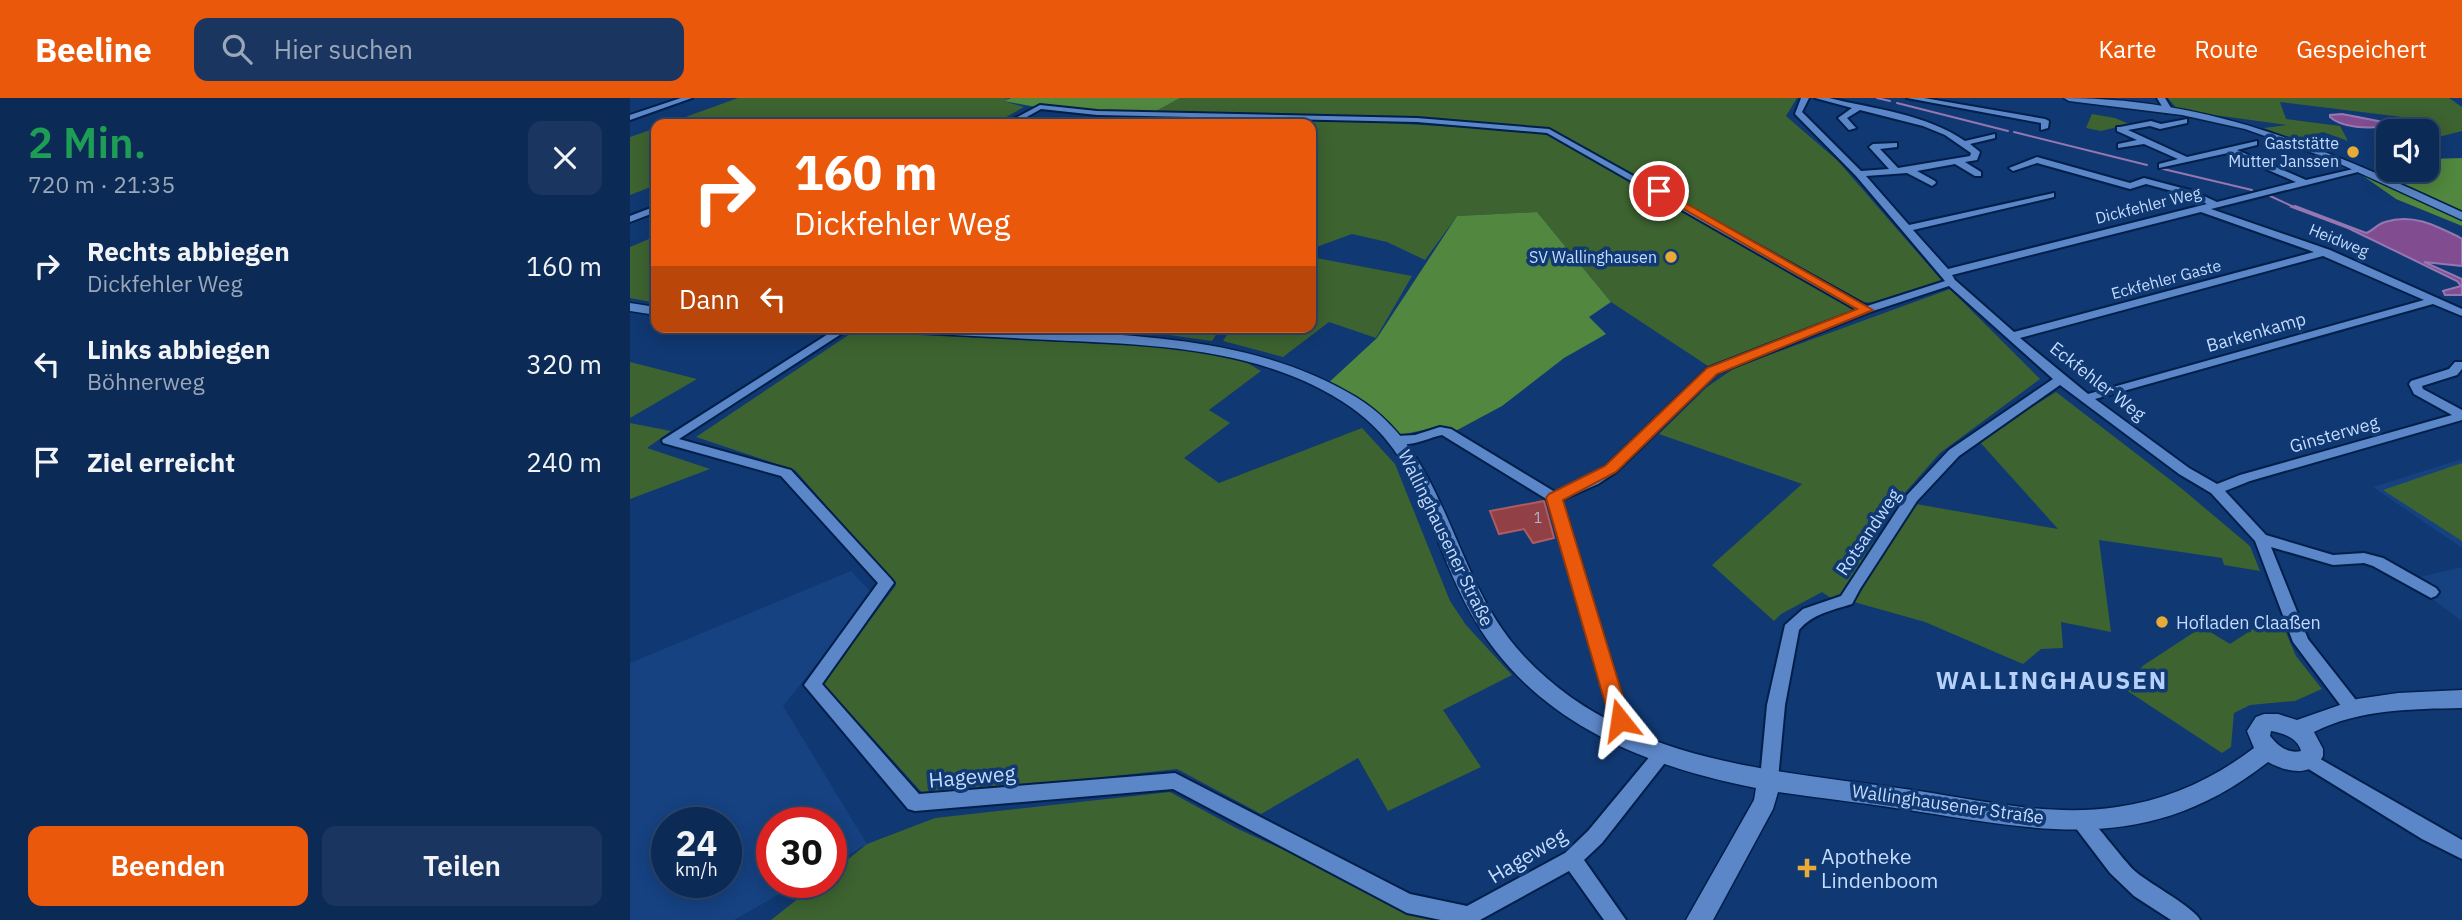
<!DOCTYPE html>
<html lang="de">
<meta charset="utf-8">
<style>
body{margin:0;font-family:"IBM Plex Sans",sans-serif;background:#1a3660;color:#f1f3f6;height:100vh;display:flex;flex-direction:column;font-size:26px;white-space:nowrap}
*{box-sizing:border-box;margin:0}
p{font-size:23px;color:#9aa7b9}
.icon{flex:none;width:38px;height:38px;fill:none;stroke:currentColor;stroke-width:2;stroke-linecap:round;stroke-linejoin:round}
.map{position:relative;flex:1;overflow:hidden}
.drawer{display:flex;flex-direction:column;background:#0c2a56;width:630px}
.drawer>*{flex:none}
.hud{position:absolute;left:21px;top:21px;width:665px;height:214px;border-radius:14px;box-shadow:0 4px 18px #0003,0 0 0 2px #2c466c;background:#ea580c;color:#fff;overflow:hidden}
.buttons{position:absolute;left:1746px;top:21px;display:grid;gap:14px}
.buttons a{display:grid;place-items:center;width:63px;height:63px;border-radius:14px;background:#0c2a56;box-shadow:0 4px 18px #0003,0 0 0 2px #2c466c;font-size:35px}
.speed{position:absolute;left:21px;top:709px;display:flex;gap:14px;font-size:35px;font-weight:700;text-align:center}
.speed>*{display:grid;place-content:center;width:91px;height:91px;border-radius:50%;background:#0c2a56;box-shadow:0 4px 18px #0003,0 0 0 2px #2c466c;line-height:1}
.speed small{font-size:18px;font-weight:400}
.speed .limit{border:10px solid #d22;background:#fff;color:#111}
.pin{position:absolute;display:grid;place-items:center;width:60px;height:60px;color:#fff;margin:-30px;border:4px solid #fff;border-radius:50%;box-shadow:0 2px 7px #0007}
.me{position:absolute;width:77px;margin:-38px;rotate:345deg;stroke-linejoin:round;filter:drop-shadow(0 0 5px #0008)}
.turn{display:flex;align-items:center;gap:24px;height:147px;padding:0 28px;font-size:32px}
.turn .icon{width:91px;height:91px;stroke-width:2.5}
.turn b{display:block;font-size:49px;line-height:60px}
.then{display:flex;align-items:center;height:66px;padding:0 28px;background:#0003;gap:14px;font-size:26px}
.round{display:grid;place-items:center;flex:none;width:74px;height:74px;border-radius:14px;background:#1a3660}
.overview{display:flex;align-items:center;justify-content:space-between;height:119px;padding:0 28px}
h1{font-size:42px;font-weight:600;line-height:52px;color:#1e9e55}
.cta{display:flex;gap:14px;margin-top:auto;padding:14px 28px}
.cta a{flex:1;height:80px;border-radius:14px;background:#ea580c;color:#fff;font-size:28px;font-weight:600;line-height:80px;text-align:center}
.cta a+a{background:#1a3660;color:#f1f3f6}
ul{padding:0;list-style:none}
li{display:flex;align-items:center;gap:21px;height:98px;padding:0 28px}
li div{flex:1}
li b{display:block;font-size:26px}
li em{font-style:normal}
header{display:flex;align-items:center;gap:42px;box-sizing:border-box;height:98px;padding:0 35px;background:#ea580c;color:#fff}
header strong{font-size:33px}
nav{display:flex;gap:38px;margin-inline-start:auto;font-size:24px}
.search{width:490px;height:63px;background:#1a3660;display:flex;align-items:center;gap:18px;box-sizing:border-box;padding:0 24px;border-radius:14px;color:#9aa7b9;font-size:26px}
main{display:flex;flex:1;min-height:0}
.map>svg:first-child{display:block}
.built{fill:#164282;fill-rule:evenodd}
.green{fill:#3d6330}
.forest{fill:#51873e}
.water{fill:#814c90;stroke:#9577b1;stroke-width:2}
.lines{fill:none;stroke-linecap:round;stroke-linejoin:round}
.stream{stroke:#9577b1;stroke-width:2}
.building{fill:#914045;stroke:#af5b5f;stroke-width:2}
.minor-casing{stroke:#021f4a;stroke-width:4}
.tertiary-casing{stroke:#021f4a;stroke-width:3}
.minor{fill:#5b86c7;fill-rule:evenodd}
.tertiary{fill:#5b86c7;fill-rule:evenodd}
.route{fill:#ea580c;stroke:#983908;stroke-width:2}
.poi-dot{fill:#e9ab38;stroke:#103872;stroke-width:2.5}
.labels{text-anchor:middle;dominant-baseline:central;stroke-width:7;stroke-linejoin:round;paint-order:stroke}
.number-label{font-size:14px;fill:#b6b4d0}
.far-poi-label{font-size:16px;fill:#c3dbfe;stroke:#103872;text-anchor:end}
.far-street-label{font-size:16px;fill:#c3dbfe;stroke:#103872}
.street-label{font-size:18px;fill:#c3dbfe;stroke:#103872}
.poi-label{font-size:18px;fill:#c3dbfe;stroke:#103872;text-anchor:start}
.near-street-label{font-size:21px;fill:#c3dbfe;stroke:#103872}
.near-poi-label{font-size:21px;fill:#c3dbfe;stroke:#103872;text-anchor:start}
.district-label{font-size:24px;font-weight:bold;letter-spacing:2px;fill:#b5d1fa;stroke:#103872}
</style>
<header>
<strong>Beeline</strong>
<div class="search"><svg class="icon" aria-label="search" viewBox="0 0 24 24"><circle cx="10" cy="10" r="6"/><path d="M15 15l6 6"/></svg>Hier suchen</div>
<nav><a>Karte</a><a>Route</a><a>Gespeichert</a></nav>
</header>
<main>
<section class="drawer">
<div class="overview"><div><h1>2 Min.</h1><p>720 m · 21:35</p></div><a class="round"><svg class="icon" aria-label="close" viewBox="0 0 24 24"><path d="M6 6l12 12M18 6L6 18"/></svg></a></div>
<ul>
<li><svg class="icon" aria-label="right" viewBox="0 0 24 24"><path d="M7 20v-9h11M14 6l5 5-5 5"/></svg><div><b>Rechts abbiegen</b><p>Dickfehler Weg</p></div><em>160 m</em></li>
<li><svg class="icon" aria-label="left" viewBox="0 0 24 24"><path d="M17 20v-9H6M10 6l-5 5 5 5"/></svg><div><b>Links abbiegen</b><p>Böhnerweg</p></div><em>320 m</em></li>
<li><svg class="icon" aria-label="arrive" viewBox="0 0 24 24"><path d="M6 21V4h12l-3 4 3 4H6"/></svg><div><b>Ziel erreicht</b></div><em>240 m</em></li>
</ul>
<div class="cta"><a>Beenden</a><a>Teilen</a></div>
</section>
<div class="map">
<svg width="1832" height="822" viewBox="0 0 1832 822">
<rect width="100%" height="100%" fill="#103872"/>
<g class="built">
<path d="M1832 361V450L1743 389Z"/>
<path d="M1832 469V523L1777 482Z"/>
<path d="M221 473 243 496 153 608 237 746 201 767V724H142V784H171L104 822H0V565ZM37 724H96V784H37Z"/>
</g>
<g class="green">
<path d="M108 0H379L374 3 394 9 364 26H36Z"/>
<path d="M550 0H1167L1156 18 1208 63 1312 183 1245 205 1233 204 923 32 786 21 705 22 915 34 1228 211 1081 270 981 204 907 114 827 118 795 162 757 144 722 136 681 151V26H481L488 21 517 18Z"/>
<path d="M1538 0H1819L1832 9V33L1797 42V33H1780L1772 19 1650 4 1656 21 1710 28 1718 43 1693 34 1683 37 1692 41 1682 48 1634 30 1657 27 1548 12Z"/>
<path d="M1462 16 1485 20 1499 26 1471 33 1456 30Z"/>
<path d="M26 30V87L0 97V39Z"/>
<path d="M26 138V205L0 200V149Z"/>
<path d="M681 159 782 178 746 240 699 224 653 259 593 243 602 229H681Z"/>
<path d="M1320 191 1410 281 1310 355 1272 398 1210 498 1205 503 1192 494 1151 516 1144 523 1082 467 1172 386 1029 336 1077 289 1106 269Z"/>
<path d="M451 229H591L582 243 532 236 450 232Z"/>
<path d="M223 234 522 248 580 256 616 264 631 273 579 312 600 325 554 360 589 385 732 330 765 366 820 503 836 527 882 577 813 612 851 669 758 713 728 660 631 716 547 671 296 699 193 585 266 487 165 372 66 339Z"/>
<path d="M0 264 67 281 0 320Z"/>
<path d="M1426 294 1551 390 1620 448 1630 473 1594 467 1592 460 1469 442 1481 534 1431 524 1433 550 1411 551 1393 566 1295 524 1224 504 1286 406 1428 431 1348 342Z"/>
<path d="M0 325 41 333 17 350 80 371 0 401Z"/>
<path d="M1832 365V443L1753 392Z"/>
<path d="M1632 525H1652L1666 558 1692 591 1665 603 1620 607 1604 615 1601 649 1592 655 1490 588 1514 567 1572 529 1600 546Z"/>
<path d="M540 694 606 730 807 822H141L189 784H201V775L237 746 305 720Z"/>
</g>
<g class="forest">
<path d="M381 0H550L517 18 436 15 374 3Z"/>
<path d="M1832 60V128L1766 101 1729 75 1805 71 1800 61Z"/>
<path d="M907 114 981 204 959 219 976 236 934 260 872 308 818 337 803 330 761 339 695 288 747 240 827 118Z"/>
</g>
<g class="water">
<path d="M1712 16 1753 24 1755 28C1739 31 1712 30 1700 19V17Z"/>
<path d="M1665 108 1736 135C1743 133 1747 126 1755 124 1782 115 1805 127 1829 139L1832 141V168L1794 164 1832 181V197H1815L1813 193 1831 188 1827 183 1718 130 1662 109Z"/>
</g>
<g class="lines">
<g class="stream">
<path d="M1247 0 1260 3"/>
<path d="M1267 5 1378 33"/>
<path d="M1384 34 1517 67"/>
<path d="M1529 70 1622 92"/>
<path d="M1640 98 1664 109"/>
</g>
</g>
<path class="building" d="M914 403 924 440 903 445 894 431 869 436 860 413Z"/>
<g class="lines">
<defs>
<g id="minor">
<path d="M51 0H62L0 22V17Z"/>
<path d="M1171 0H1179L1172 14 1231 73 1259 71 1239 49 1243 46 1267 45V49L1250 51 1268 70 1340 58 1341 55 1315 37 1293 28 1230 12 1217 20 1226 30 1219 32 1208 20 1222 10 1185 0H1199C1244 11 1296 16 1335 43L1365 36V40L1340 46 1350 54 1347 62 1335 64 1351 74V78H1345L1325 66 1287 73 1305 83 1306 85 1302 88 1277 75 1236 78 1279 127 1424 95V99L1283 132 1318 171 1577 106 1557 97 1516 86 1500 91 1407 65 1383 73 1379 70 1407 59 1500 85 1514 80 1563 93 1587 104 1666 84 1598 55 1529 70V66L1548 61 1514 46 1488 50V46L1507 42 1487 33V29H1490L1521 23 1531 26 1557 21V25L1530 31 1520 28 1498 32 1557 59 1627 43V47L1607 52 1676 82 1732 69V73L1581 111 1700 152 1832 211V218L1803 206 1465 301 1559 370 1587 386 1610 377 1822 317 1784 296 1779 286 1781 283 1819 271 1825 264H1832V271L1827 277 1792 288 1793 291 1832 312V322L1620 383 1595 393 1636 437 1703 457 1734 455 1753 460 1806 490 1809 494 1806 498 1801 500 1743 468 1734 465 1703 467 1641 449 1678 541 1729 606 1732 611 1729 616 1723 618 1717 616 1663 544 1625 443 1581 395 1549 376 1430 287 1329 358 1287 403 1230 491 1222 506C1203 512 1182 516 1169 532L1155 607 1148 681 1145 687 1139 689 1133 687 1130 681 1137 607 1155 527 1173 511 1211 498 1277 397 1319 352 1423 281 1319 188 1240 214 1086 276 986 374 968 386 932 402 999 622C993 633 987 645 974 640L971 635 981 621 918 402 812 337C797 340 774 353 760 342L766 338 785 337 810 329 821 331 925 394 958 380 976 368 1078 270 1227 212 917 35 787 24 467 17 411 11 384 26H374L410 7 467 13 787 20 919 31 1237 208 1315 183 1226 78 1165 16ZM1571 114 1684 154 1384 234 1325 182 1322 177ZM1693 158 1794 202 1458 296 1390 240Z"/>
<path d="M1277 0H1294L1415 21 1419 23 1418 30 1411 32V25Z"/>
<path d="M1527 0H1535L1543 13 1542 15H1536Z"/>
<path d="M26 108V114L0 124V118Z"/>
<path d="M209 229H222L49 341 161 372 261 481 264 485 261 489 192 586 289 696 545 675 780 796 837 808 935 755 958 733 1026 651 1032 648 1038 651 1041 656 1038 661 972 745 954 762 996 822H974L939 773 850 822H811L777 815 543 691 285 713 278 711 174 587 248 485 151 378 33 345 32 342Z"/>
<path d="M1678 654 1832 742V761L1792 741 1672 667 1669 662 1672 657Z"/>
<path d="M1452 715C1462 718 1492 762 1506 774 1520 786 1565 810 1570 822H1541L1504 798 1480 775 1445 729 1443 723 1445 717Z"/>
</g>
<g id="tertiary">
<path d="M1434 0C1583 0 1700 53 1832 114V122L1697 60 1615 31 1552 17 1439 3Z"/>
<path d="M0 205 26 209V217L0 213Z"/>
<path d="M242 229C309 229 375 231 441 234 539 239 640 247 726 299 819 356 821 479 892 556 995 668 1149 672 1289 693 1354 703 1421 719 1487 709 1538 702 1583 681 1624 650L1617 633 1626 619 1634 616H1648L1667 622 1727 601 1768 595 1832 592V610C1782 611 1729 611 1684 634L1693 651V658C1682 680 1656 674 1638 664 1523 754 1424 735 1291 714 1244 706 1196 701 1148 694L1143 711 1083 822H1056L1124 702 1126 690C1028 671 928 634 865 552 842 523 826 488 812 453 788 396 775 348 722 310 635 249 523 247 421 242 364 239 306 236 249 233ZM1641 633C1653 635 1668 640 1671 653 1658 656 1648 648 1640 638Z"/>
</g>
</defs>
<use href="#minor" class="minor-casing"/>
<use href="#tertiary" class="tertiary-casing"/>
<use href="#minor" class="minor"/>
<use href="#tertiary" class="tertiary"/>
</g>
<path class="route" d="M1029 90 1243 212 1087 276 986 374 933 402 1000 622 997 628 990 630 983 628 980 622 916 400 919 396 975 368 1077 270 1227 211 1026 95V91Z"/>
<g class="poi-dot">
<circle cx="1723" cy="54" r="7"/>
<circle cx="1041" cy="159" r="7"/>
<circle cx="1532" cy="524" r="7"/>
<path d="M1173.5 759.5h7v7h7v7h-7v7h-7v-7h-7v-7h7z"/>
</g>
<g class="labels">
<g class="number-label">
<text x="908" y="420">1</text>
</g>
<g class="far-poi-label">
<text x="1709" y="45">Gaststätte<tspan x="1709" dy="18">Mutter Janssen</tspan></text>
<text x="1027" y="159">SV Wallinghausen</text>
</g>
<g class="far-street-label">
<text transform="translate(1518 107) rotate(-14)">Dickfehler Weg</text>
<text transform="translate(1709 142) rotate(22)">Heidweg</text>
<text transform="translate(1536 181) rotate(-15)">Eckfehler Gaste</text>
</g>
<g class="street-label">
<text transform="translate(1626 234) rotate(-16)">Barkenkamp</text>
<text transform="translate(1468 283) rotate(38)">Eckfehler Weg</text>
<text transform="translate(1704 336) rotate(-16)">Ginsterweg</text>
<text transform="translate(1238 434) rotate(-56)">Rotsandweg</text>
<text transform="translate(816 440) rotate(64)">Wallinghausener Straße</text>
<text transform="translate(1318 706) rotate(8)">Wallinghausener Straße</text>
</g>
<g class="poi-label">
<text x="1546" y="524">Hofladen Claaßen</text>
</g>
<g class="near-street-label">
<text transform="translate(342 678) rotate(-5)">Hageweg</text>
<text transform="translate(897 757) rotate(-31)">Hageweg</text>
</g>
<g class="near-poi-label">
<text x="1191" y="758">Apotheke<tspan x="1191" dy="24">Lindenboom</tspan></text>
</g>
<g class="district-label">
<text x="1422" y="582">WALLINGHAUSEN</text>
</g>
</g>
</svg>
<div class="buttons">
<a><svg class="icon" aria-label="sound" viewBox="0 0 24 24"><path d="M4 9h4l5-4v14l-5-4H4zM17 9q2 3 0 6"/></svg></a>
</div>
<div class="speed"><div>24<small>km/h</small></div><div class="limit">30</div></div>
<div class="pin" style="left:1029px;top:93px;background:#d93025"><svg class="icon" aria-label="arrive" viewBox="0 0 24 24"><path d="M6 21V4h12l-3 4 3 4H6"/></svg></div>
<svg class="me" style="left:990px;top:622px" viewBox="-20 -20 40 40"><path d="M0-17L14 15 0 8-14 15z" fill="#ea580c" stroke="#fff" stroke-width="4"/></svg>
<div class="hud">
<div class="turn"><svg class="icon" aria-label="right" viewBox="0 0 24 24"><path d="M7 20v-9h11M14 6l5 5-5 5"/></svg><div><b>160 m</b>Dickfehler Weg</div></div>
<div class="then">Dann<svg class="icon" aria-label="left" viewBox="0 0 24 24"><path d="M17 20v-9H6M10 6l-5 5 5 5"/></svg></div>
</div>
</div>
</main>
